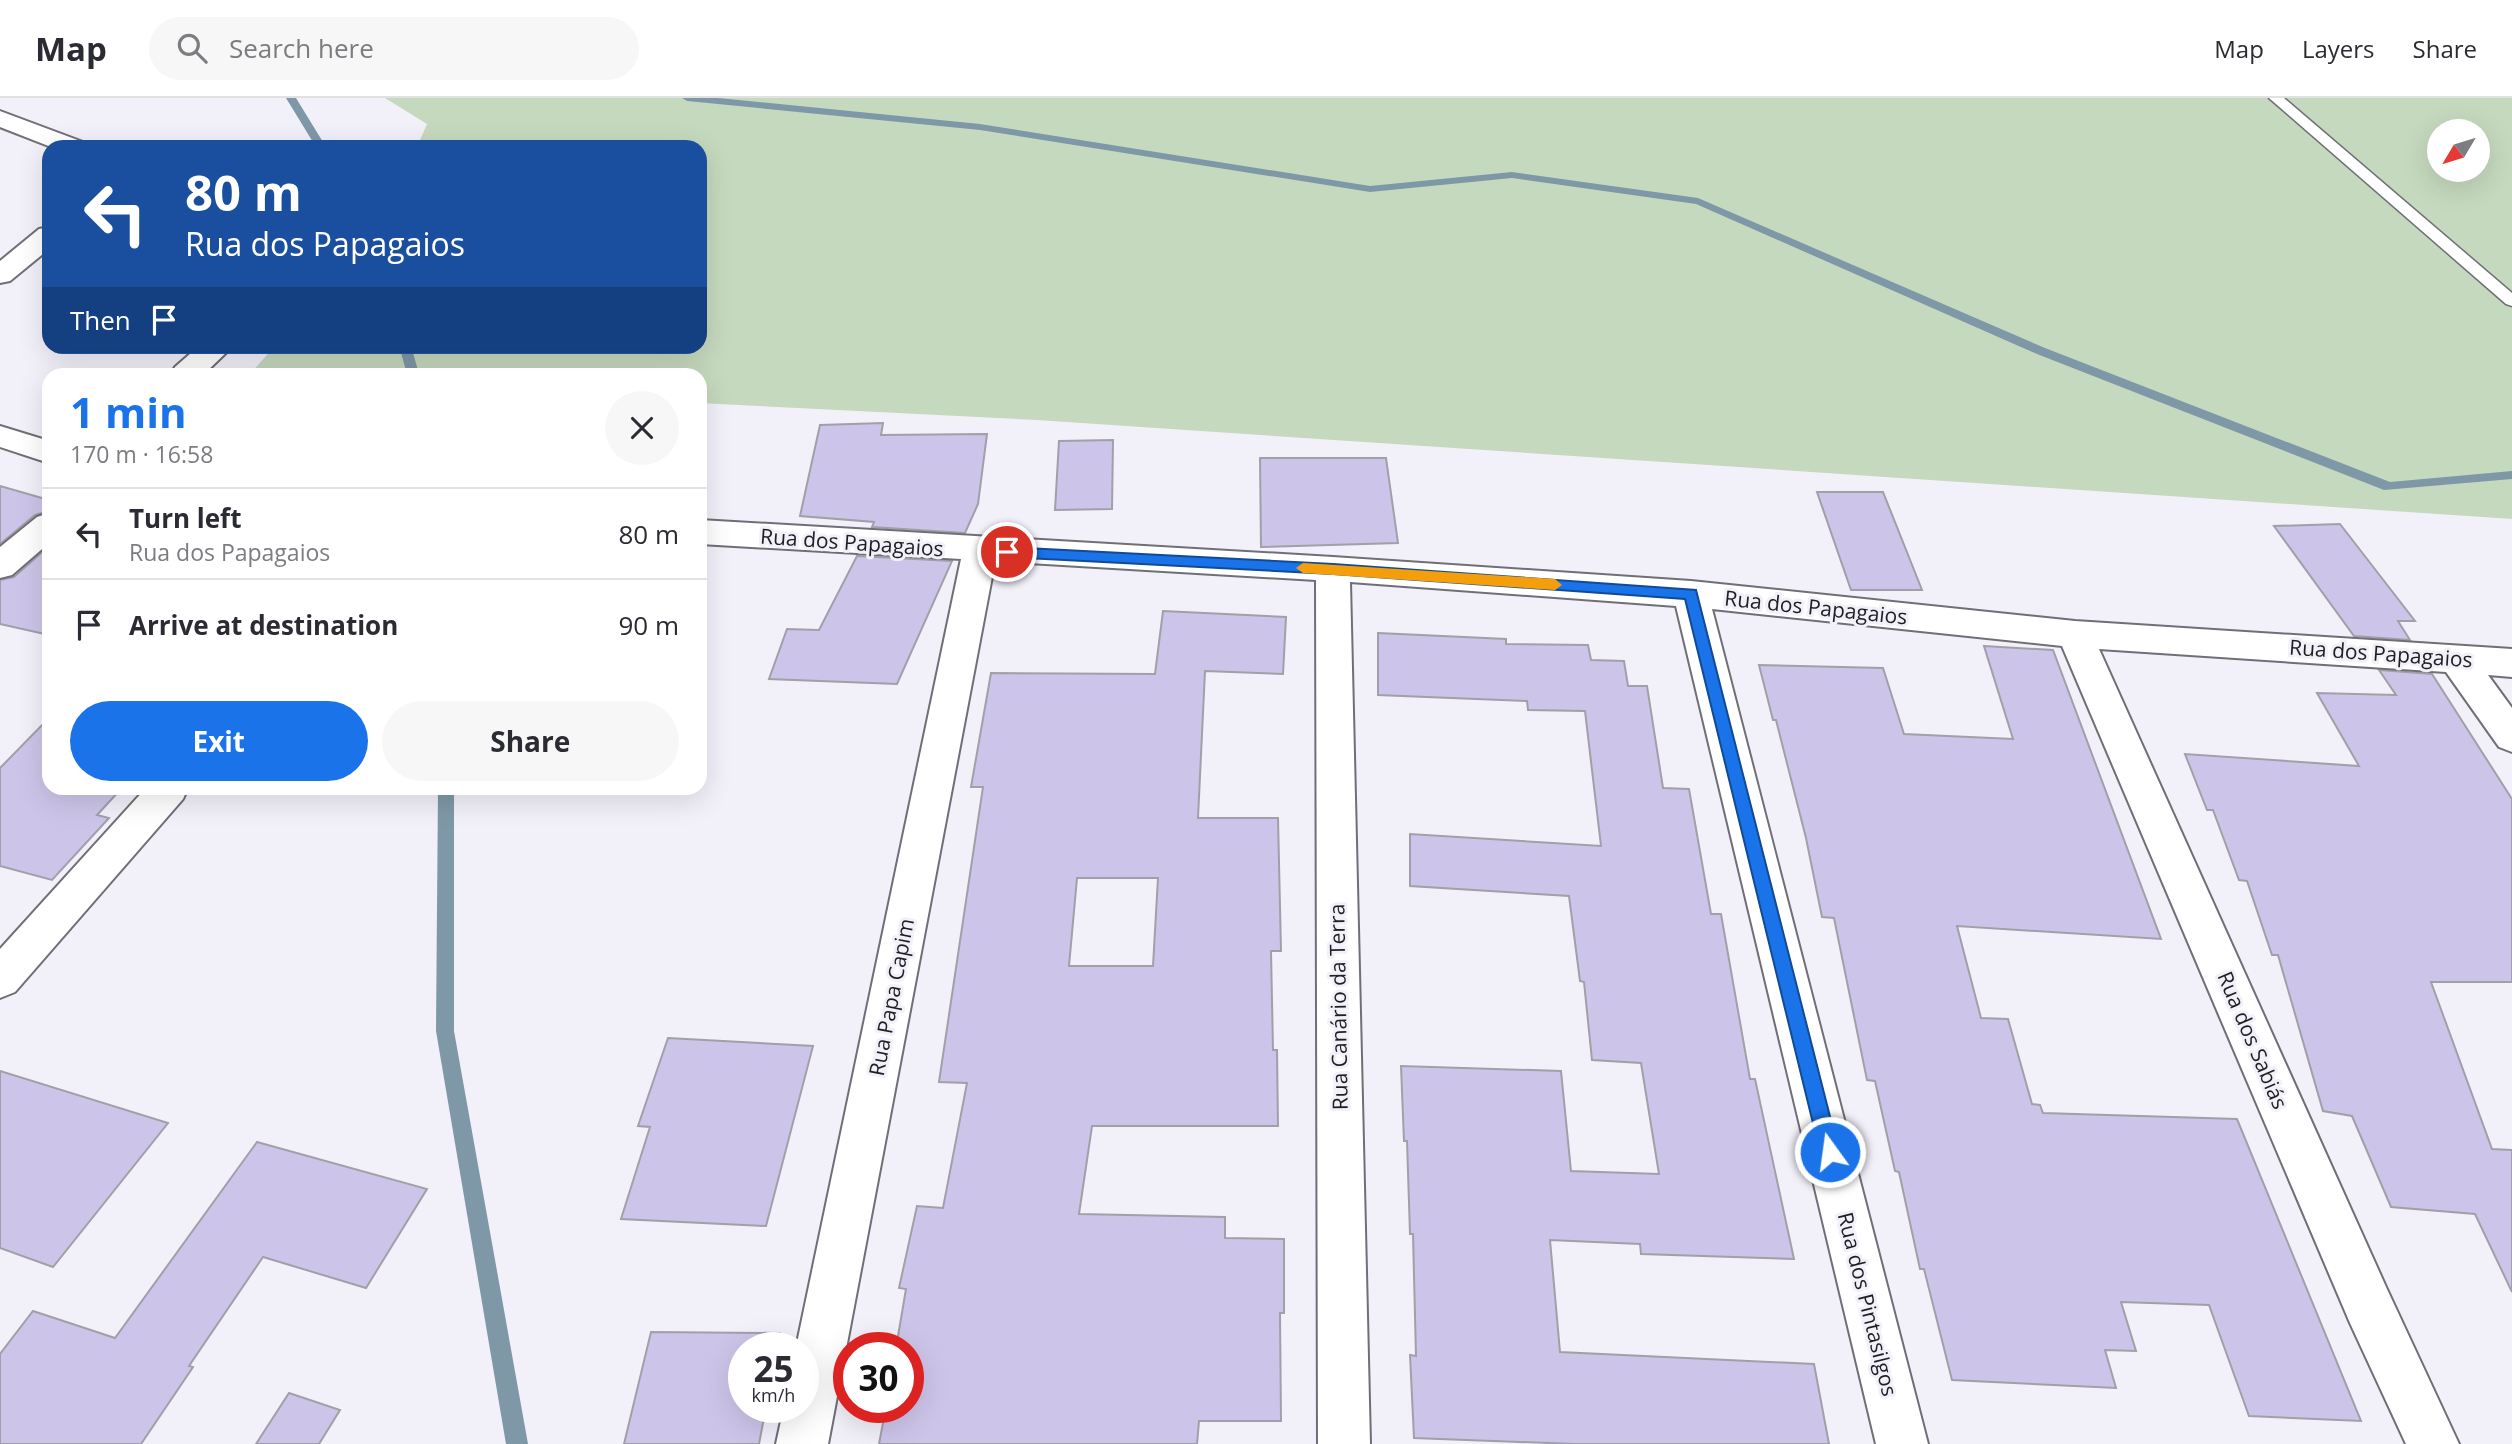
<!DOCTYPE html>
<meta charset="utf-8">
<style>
body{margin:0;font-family:"Open Sans",sans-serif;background:#f7f7f7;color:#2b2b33;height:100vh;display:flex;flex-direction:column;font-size:26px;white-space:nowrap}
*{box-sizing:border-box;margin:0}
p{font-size:23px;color:#7c7c81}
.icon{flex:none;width:38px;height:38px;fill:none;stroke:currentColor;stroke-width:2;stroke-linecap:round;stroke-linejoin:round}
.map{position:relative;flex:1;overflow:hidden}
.side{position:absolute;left:42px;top:270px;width:665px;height:427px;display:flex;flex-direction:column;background:#fff;border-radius:21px;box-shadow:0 7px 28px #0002}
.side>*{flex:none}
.hud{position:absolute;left:42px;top:42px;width:665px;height:214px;border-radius:21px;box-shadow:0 7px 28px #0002;background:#1a4fa0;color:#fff;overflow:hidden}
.needle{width:46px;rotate:232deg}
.controls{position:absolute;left:2427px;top:21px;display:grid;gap:14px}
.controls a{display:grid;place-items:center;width:63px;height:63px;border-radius:50%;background:#fff;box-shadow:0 7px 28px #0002;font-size:35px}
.speed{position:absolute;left:728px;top:1234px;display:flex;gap:14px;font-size:35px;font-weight:700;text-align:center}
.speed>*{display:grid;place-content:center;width:91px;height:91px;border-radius:50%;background:#fff;box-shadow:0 7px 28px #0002;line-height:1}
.speed small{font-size:18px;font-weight:400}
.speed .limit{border:10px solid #d22;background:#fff;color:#111}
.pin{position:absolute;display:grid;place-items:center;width:60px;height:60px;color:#fff;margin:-30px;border:4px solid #fff;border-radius:50%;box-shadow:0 2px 7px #0007}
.me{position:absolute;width:77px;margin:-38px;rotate:346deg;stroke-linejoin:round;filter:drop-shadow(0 0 5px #0008)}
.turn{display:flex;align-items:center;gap:24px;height:147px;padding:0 28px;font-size:32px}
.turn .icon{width:91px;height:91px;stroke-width:2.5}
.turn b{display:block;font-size:49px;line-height:60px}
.then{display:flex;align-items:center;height:66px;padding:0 28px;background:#0003;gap:14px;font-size:26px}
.round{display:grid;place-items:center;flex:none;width:74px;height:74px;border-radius:37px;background:#f7f7f7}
.summary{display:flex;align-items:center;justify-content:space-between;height:119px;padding:0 28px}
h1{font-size:42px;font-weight:700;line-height:52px;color:#1a73e8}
.button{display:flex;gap:14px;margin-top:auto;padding:14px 28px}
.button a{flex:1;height:80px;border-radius:42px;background:#1a73e8;color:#fff;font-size:28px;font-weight:700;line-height:80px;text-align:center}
.button a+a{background:#f7f7f7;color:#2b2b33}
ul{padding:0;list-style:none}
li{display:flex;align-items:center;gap:21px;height:91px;padding:0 28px;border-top:2px solid #e1e1e2}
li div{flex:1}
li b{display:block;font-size:26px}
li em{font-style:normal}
header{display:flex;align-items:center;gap:42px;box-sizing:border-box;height:98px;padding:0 35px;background:#fff;border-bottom:2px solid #e1e1e2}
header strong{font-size:33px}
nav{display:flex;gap:38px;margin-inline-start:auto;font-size:24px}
.search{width:490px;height:63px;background:#f7f7f7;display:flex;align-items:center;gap:18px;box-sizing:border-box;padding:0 24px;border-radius:38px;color:#7c7c81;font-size:26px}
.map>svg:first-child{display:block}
.green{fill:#c5d9be;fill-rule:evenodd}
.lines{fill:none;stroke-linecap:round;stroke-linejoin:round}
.stream{fill:#7f98a8;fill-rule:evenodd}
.building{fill:#cdc5e9;stroke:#a19fa7;stroke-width:2;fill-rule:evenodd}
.lane-casing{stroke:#706e76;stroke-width:3}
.street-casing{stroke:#706e76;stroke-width:4}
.lane{fill:#fff;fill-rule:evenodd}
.street{fill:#fff;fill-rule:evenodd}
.route{fill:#1a73e8;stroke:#114b97;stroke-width:2}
.slow{fill:#f59e0b}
.labels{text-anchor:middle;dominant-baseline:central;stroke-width:6;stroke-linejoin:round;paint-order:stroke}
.street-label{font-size:21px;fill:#1f1e21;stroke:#f2f0f9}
</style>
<header>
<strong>Map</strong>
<div class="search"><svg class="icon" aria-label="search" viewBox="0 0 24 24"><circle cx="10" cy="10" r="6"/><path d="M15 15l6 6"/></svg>Search here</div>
<nav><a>Map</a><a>Layers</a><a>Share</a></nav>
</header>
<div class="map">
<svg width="2512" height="1346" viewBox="0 0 2512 1346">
<rect width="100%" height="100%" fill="#f2f0f9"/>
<path class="green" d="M385 0H2512V421L1037 322 700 305V276H250L274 249 700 248V49H417L427 26ZM2440 33H2478V72H2440Z"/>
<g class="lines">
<g class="stream">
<path d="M286 0H296L326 49H316Z"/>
<path d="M682 0H718L980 26 1370 88 1512 74 1698 100 2045 250 2390 384 2512 373V381L2384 392 2037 256 1696 106 1512 80 1370 94 980 32 687 3Z"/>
<path d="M399 248H411L419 276H407Z"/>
<path d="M438 690H454V933L528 1346H506L436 933Z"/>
</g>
</g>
<g class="building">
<path d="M883 325 881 337 987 336 978 406 965 435 872 429 874 424 800 418 820 327Z"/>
<path d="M1113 342 1112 411 1055 412 1059 343Z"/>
<path d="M1260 360H1386L1398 445 1261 449Z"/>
<path d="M0 388 49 402V413L35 417 0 446Z"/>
<path d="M1817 394H1883L1922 492H1851Z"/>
<path d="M2340 426 2415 523H2398L2410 542 2354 538 2274 428Z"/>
<path d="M49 448V537L0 526V482L14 479Z"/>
<path d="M857 458 952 463 897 586 769 581 787 531 819 532Z"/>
<path d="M1163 513 1286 519 1283 576 1205 573 1198 720H1278L1281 853H1271L1273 952H1277L1278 1028H1092L1079 1116 1225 1119V1140L1284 1141V1215H1280L1281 1323H1199L1197 1346H879L886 1309H908V1250H896L906 1191 899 1190 917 1108 943 1110 967 985 939 984 983 689H971L991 575 1155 576ZM1077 780H1158L1153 868H1069Z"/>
<path d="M1378 535 1506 541V546L1588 547 1591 562 1624 563 1628 588H1647L1663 690 1689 691 1711 816H1721L1750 981H1755L1794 1161 1641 1156 1640 1146 1550 1142 1560 1254 1814 1266 1829 1346H1575L1414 1340 1410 1257 1416 1258 1413 1136H1410L1407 1043H1404L1401 968 1561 973 1571 1073 1659 1076 1641 965 1592 962 1584 884 1580 883 1569 798 1410 788V736L1601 748 1585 613 1528 612 1527 603 1378 597Z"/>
<path d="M1984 548 2053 552 2161 841 1957 828 1981 920 2008 921 2032 1006 2040 1007 2043 1015 2237 1021 2361 1323 2249 1318 2209 1207 2121 1204 2136 1253 2105 1252 2116 1290 1952 1282 1924 1171H1920L1899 1074 1895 1073 1875 983 1867 982 1834 820 1822 819 1806 740 1776 622H1773L1759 567 1883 570 1904 636 2013 641Z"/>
<path d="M2379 572 2432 576 2512 701V884H2431L2492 1051 2512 1052V1194L2475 1116 2391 1109 2352 1018 2323 1013 2278 857H2272L2247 783 2239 782 2213 712H2207L2185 656 2359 668 2317 595 2396 597Z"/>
<path d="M49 620V690H122L97 717 109 720 52 782 0 768V670Z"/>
<path d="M668 940 813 948 766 1128 621 1121 650 1029 638 1028Z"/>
<path d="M0 973 168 1025 53 1169 0 1150Z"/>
<path d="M257 1044 427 1091 366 1190 263 1159 189 1268 193 1269 141 1346H0V1256L33 1213 115 1240Z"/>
<path d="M651 1234 780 1235 778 1250H744V1309H766L759 1346H624Z"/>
<path d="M289 1295 340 1312 319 1346H256Z"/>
</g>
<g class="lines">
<defs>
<path id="lane" d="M2269 0H2284L2512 195V208L2506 206Z"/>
<g id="street">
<path d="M0 13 83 44 87 49H51L0 29Z"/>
<path d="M49 129V151L10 183 0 185V163L39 131Z"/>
<path d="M199 248H233L204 276H171L175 269Z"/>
<path d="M0 328 49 343V365L0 349Z"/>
<path d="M49 415V445L12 477 0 480V449L37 419Z"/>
<path d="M700 422 1333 459 1691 483 2075 523 2512 551V579L2488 577 2512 610V654L2499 649 2446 574 2099 551 2386 1189 2459 1346H2406L2350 1225 2062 548 1712 511 1928 1346H1876L1676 508 1350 484 1370 1346H1318L1316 482 995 463 828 1346H776L784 1309H803V1250H796L961 461 700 446Z"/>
<path d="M146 690H188L183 701 15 894 0 900V851Z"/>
</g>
</defs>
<use href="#lane" class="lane-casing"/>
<use href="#street" class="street-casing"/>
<use href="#lane" class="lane"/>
<use href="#street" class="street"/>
</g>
<path class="route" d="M1007 449 1333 466 1696 492 1839 1054 1836 1060 1830 1063 1823 1060 1820 1054 1685 501 1333 476 1007 459 1000 454Z"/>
<path class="slow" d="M1303 465 1555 481 1562 487 1555 492 1303 475 1296 470Z"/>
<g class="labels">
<g class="street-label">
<text transform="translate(852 444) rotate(4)">Rua dos Papagaios</text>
<text transform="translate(1816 509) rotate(6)">Rua dos Papagaios</text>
<text transform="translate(2381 555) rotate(4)">Rua dos Papagaios</text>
<text transform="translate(891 899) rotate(-79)">Rua Papa Capim</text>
<text transform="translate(1338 909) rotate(-91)">Rua Canário da Terra</text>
<text transform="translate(2253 942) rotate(67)">Rua dos Sabiás</text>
<text transform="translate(1868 1206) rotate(76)">Rua dos Pintasilgos</text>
</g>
</g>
</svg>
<div class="controls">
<a><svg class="needle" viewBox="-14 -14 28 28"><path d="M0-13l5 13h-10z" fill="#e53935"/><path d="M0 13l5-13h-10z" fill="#7c7c81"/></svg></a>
</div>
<div class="speed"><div>25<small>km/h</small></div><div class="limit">30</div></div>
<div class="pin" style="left:1007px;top:454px;background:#d93025"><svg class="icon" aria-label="arrive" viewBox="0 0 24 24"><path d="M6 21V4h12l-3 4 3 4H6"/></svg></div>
<svg class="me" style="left:1830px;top:1054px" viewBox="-20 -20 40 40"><circle r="17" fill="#1a73e8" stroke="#fff" stroke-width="3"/><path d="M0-11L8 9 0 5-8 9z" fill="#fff"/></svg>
<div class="hud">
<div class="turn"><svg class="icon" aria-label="left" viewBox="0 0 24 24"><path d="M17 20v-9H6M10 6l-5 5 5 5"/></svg><div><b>80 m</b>Rua dos Papagaios</div></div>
<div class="then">Then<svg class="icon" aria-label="arrive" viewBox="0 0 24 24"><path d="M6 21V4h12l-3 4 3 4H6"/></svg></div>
</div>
<section class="side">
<div class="summary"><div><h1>1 min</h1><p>170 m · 16:58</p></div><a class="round"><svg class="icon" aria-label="close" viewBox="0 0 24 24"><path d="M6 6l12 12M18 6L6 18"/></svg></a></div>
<ul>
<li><svg class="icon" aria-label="left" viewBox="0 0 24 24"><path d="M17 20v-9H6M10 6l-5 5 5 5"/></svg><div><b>Turn left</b><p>Rua dos Papagaios</p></div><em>80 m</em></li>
<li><svg class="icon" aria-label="arrive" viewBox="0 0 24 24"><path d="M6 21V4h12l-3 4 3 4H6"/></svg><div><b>Arrive at destination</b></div><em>90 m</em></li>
</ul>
<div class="button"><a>Exit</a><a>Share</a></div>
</section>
</div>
